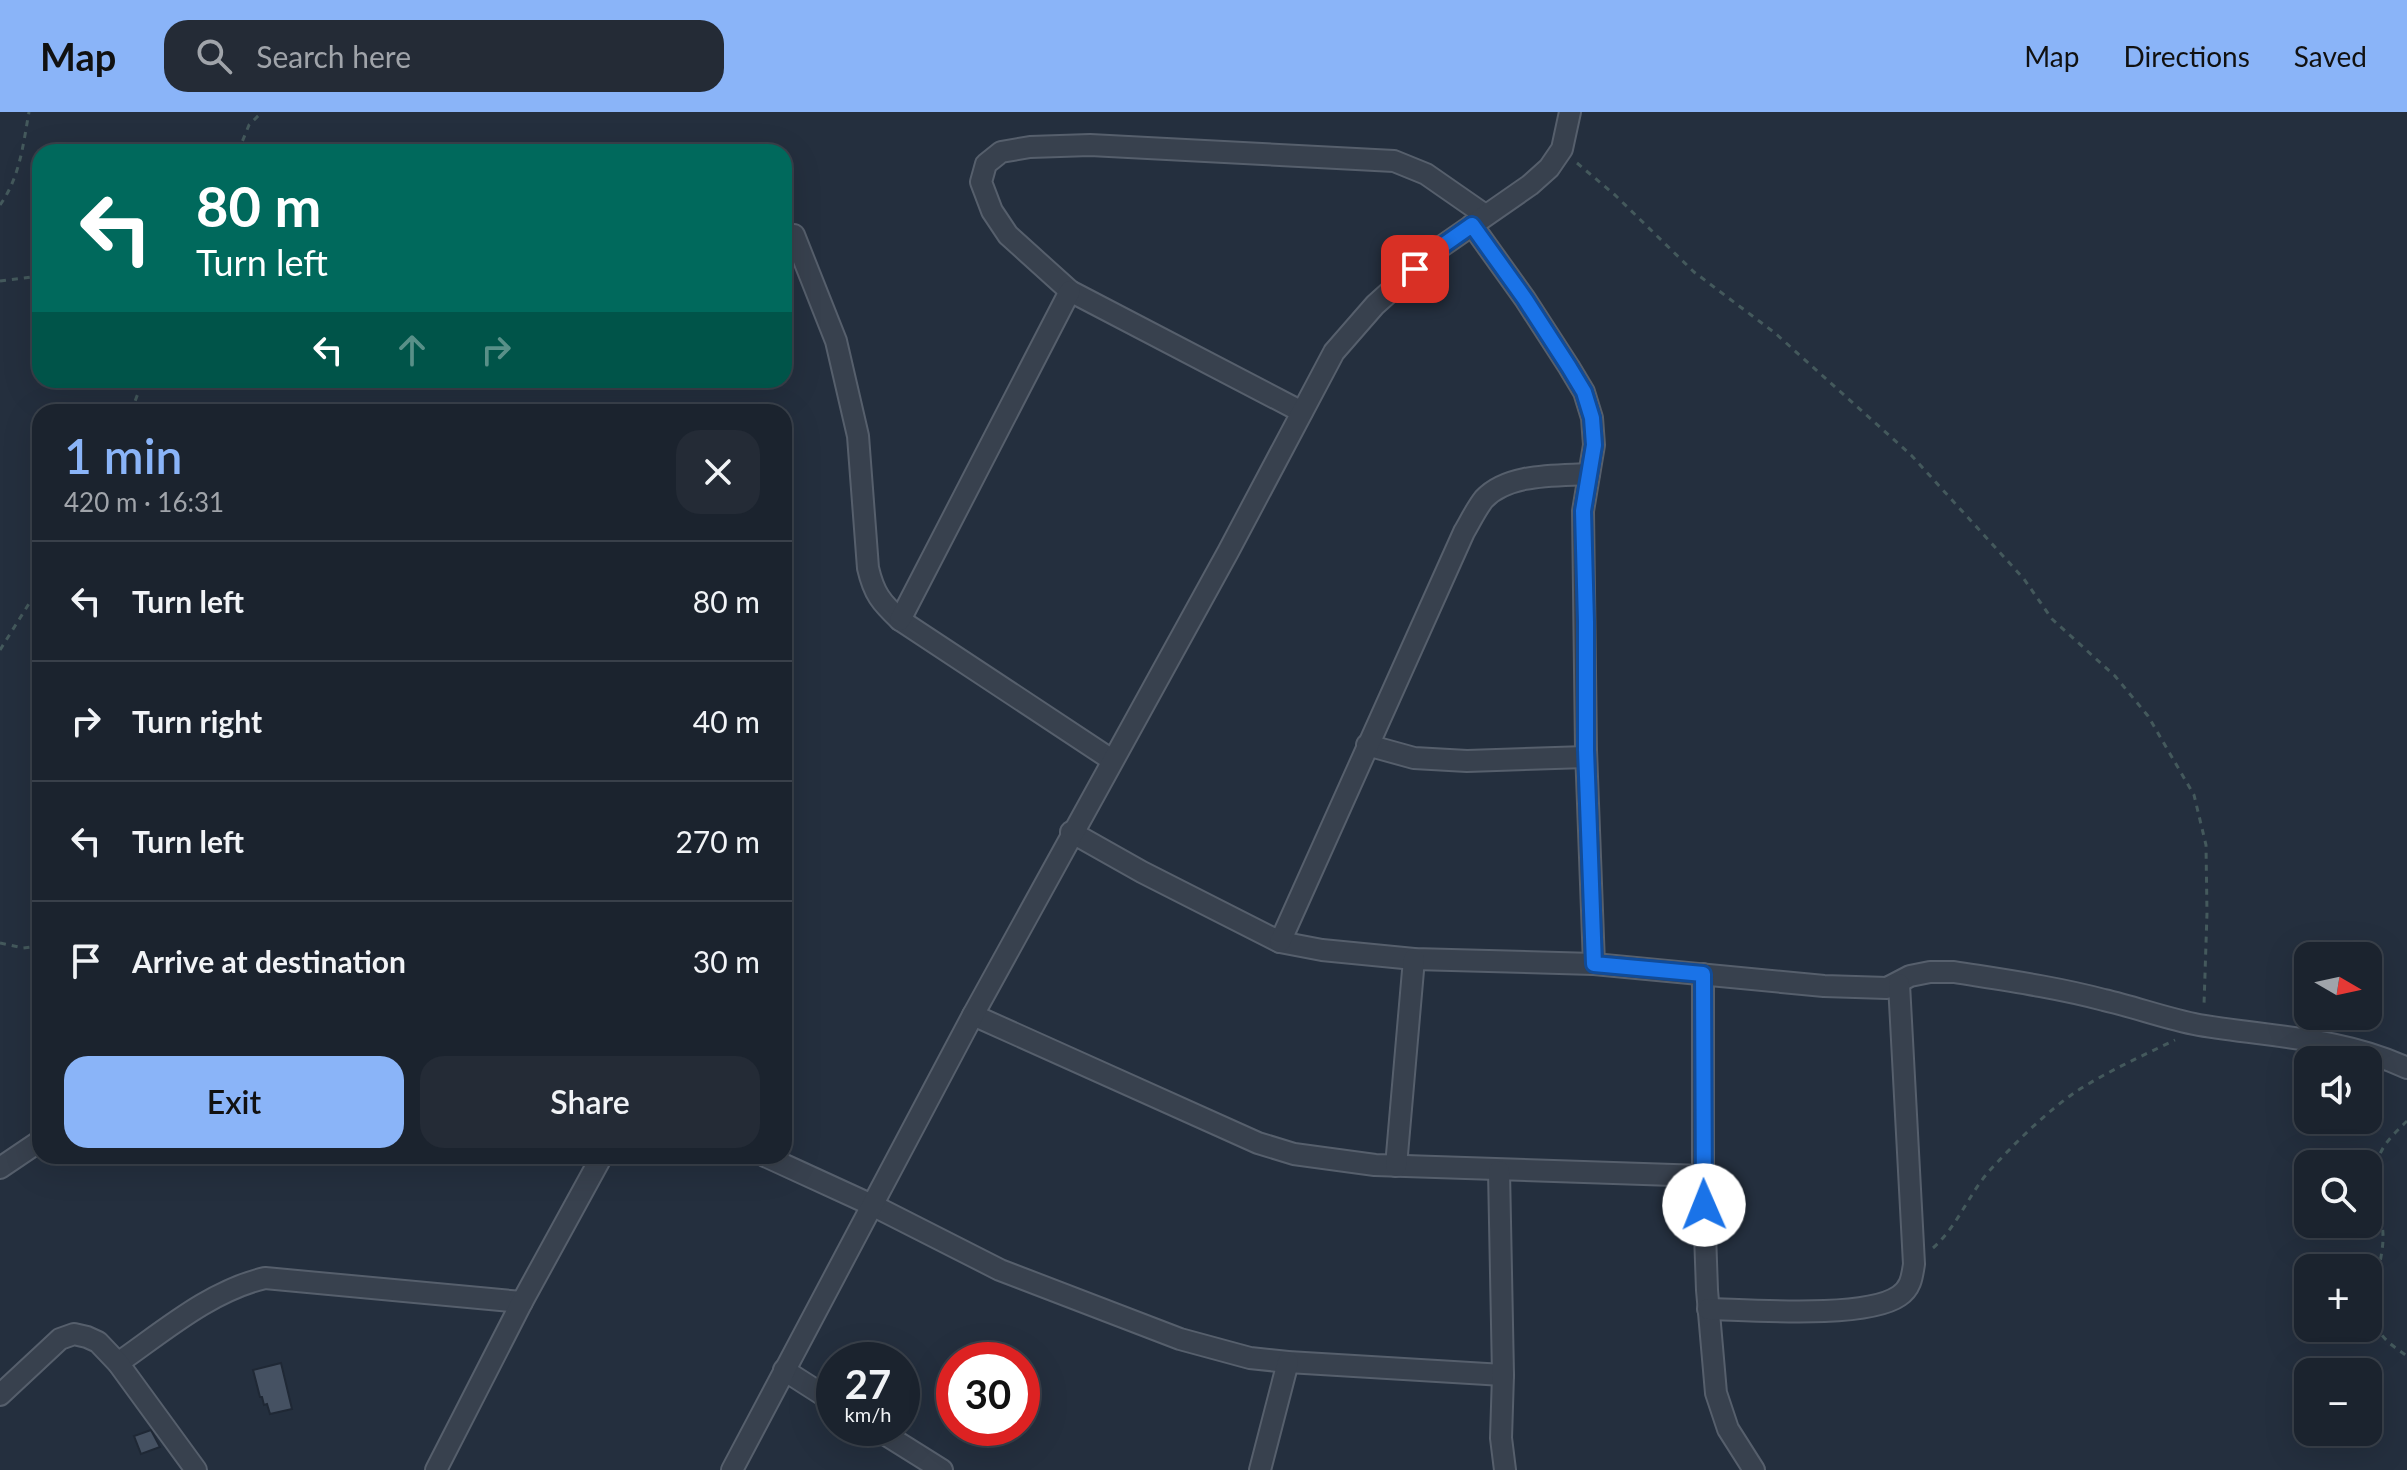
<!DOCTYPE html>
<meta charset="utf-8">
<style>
body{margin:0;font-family:Lato,sans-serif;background:#242b36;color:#f1f3f6;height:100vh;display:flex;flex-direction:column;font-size:30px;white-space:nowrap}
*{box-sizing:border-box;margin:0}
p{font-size:26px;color:#a0a4aa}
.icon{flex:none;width:44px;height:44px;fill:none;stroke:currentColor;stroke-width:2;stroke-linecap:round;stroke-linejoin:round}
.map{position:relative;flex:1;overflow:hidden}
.details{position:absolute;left:32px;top:292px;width:760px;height:760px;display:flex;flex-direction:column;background:#1b232e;border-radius:24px;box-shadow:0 8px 32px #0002,0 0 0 2px #39404a}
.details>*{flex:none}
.banner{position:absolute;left:32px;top:32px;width:760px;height:244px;border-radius:24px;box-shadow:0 8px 32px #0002,0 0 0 2px #39404a;background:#00695c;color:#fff;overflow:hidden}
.needle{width:52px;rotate:99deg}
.controls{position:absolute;left:2294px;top:830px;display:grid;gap:16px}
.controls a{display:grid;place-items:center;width:88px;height:88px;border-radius:16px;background:#1b232e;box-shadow:0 8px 32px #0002,0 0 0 2px #39404a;font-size:40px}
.speed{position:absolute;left:816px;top:1230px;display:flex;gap:16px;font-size:40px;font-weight:700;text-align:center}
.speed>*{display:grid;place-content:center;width:104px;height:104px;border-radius:50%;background:#1b232e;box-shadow:0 8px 32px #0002,0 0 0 2px #39404a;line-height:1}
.speed small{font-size:20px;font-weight:400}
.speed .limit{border:12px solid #d22;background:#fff;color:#111}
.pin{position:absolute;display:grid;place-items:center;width:68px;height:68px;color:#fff;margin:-34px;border-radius:16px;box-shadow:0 4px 12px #0006}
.me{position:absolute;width:88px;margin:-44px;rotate:359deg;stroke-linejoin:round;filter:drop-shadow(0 0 6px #0008)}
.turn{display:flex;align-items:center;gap:28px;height:168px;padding:0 32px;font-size:36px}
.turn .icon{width:104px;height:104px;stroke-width:2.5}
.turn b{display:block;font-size:56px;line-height:68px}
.lanes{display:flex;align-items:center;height:76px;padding:0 32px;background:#0003;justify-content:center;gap:40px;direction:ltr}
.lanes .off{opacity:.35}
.round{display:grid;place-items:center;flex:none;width:84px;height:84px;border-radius:24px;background:#242b36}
.head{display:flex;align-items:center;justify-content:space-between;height:136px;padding:0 32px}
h1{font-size:48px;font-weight:600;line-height:60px;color:#8ab4f8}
.cta{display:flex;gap:16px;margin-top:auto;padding:16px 32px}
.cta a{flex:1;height:92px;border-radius:24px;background:#8ab4f8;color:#111;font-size:32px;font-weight:600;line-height:92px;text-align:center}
.cta a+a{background:#242b36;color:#f1f3f6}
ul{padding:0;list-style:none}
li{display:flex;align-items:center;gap:24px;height:120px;padding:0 32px;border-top:2px solid #39404a}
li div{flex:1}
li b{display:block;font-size:30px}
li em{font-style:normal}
header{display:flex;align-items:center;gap:48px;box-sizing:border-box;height:112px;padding:0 40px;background:#8ab4f8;color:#111}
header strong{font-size:38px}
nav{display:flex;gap:44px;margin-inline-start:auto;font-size:28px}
.search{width:560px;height:72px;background:#242b36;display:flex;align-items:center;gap:20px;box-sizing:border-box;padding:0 28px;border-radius:24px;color:#a0a4aa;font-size:30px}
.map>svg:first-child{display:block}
.building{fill:#455162;stroke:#1f2835;stroke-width:2}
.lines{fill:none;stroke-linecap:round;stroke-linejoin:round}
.minor-casing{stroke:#565f6c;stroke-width:24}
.path{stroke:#44595c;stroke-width:3;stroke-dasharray:6 6;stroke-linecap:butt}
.minor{stroke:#38414e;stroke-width:20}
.route-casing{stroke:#114b97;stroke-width:20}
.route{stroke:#1a73e8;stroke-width:14}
</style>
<header>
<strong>Map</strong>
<div class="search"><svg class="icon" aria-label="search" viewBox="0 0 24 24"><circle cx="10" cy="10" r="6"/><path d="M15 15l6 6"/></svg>Search here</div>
<nav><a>Map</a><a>Directions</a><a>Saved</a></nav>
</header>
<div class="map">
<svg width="2407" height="1358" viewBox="0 0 2407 1358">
<rect width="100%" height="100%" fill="#242f3e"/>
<g class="building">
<path d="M281 1251 292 1297 270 1302 267 1292 264 1293 262 1285H260L253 1258Z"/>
<path d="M151 1318 160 1335 141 1342 134 1324Z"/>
</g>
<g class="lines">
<defs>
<g id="minor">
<path d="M1472 113 1525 187 1569 255 1584 280 1592 306 1594 333 1583 399 1586 638 1594 852"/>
<path d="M794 123 836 229 858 324 868 456C874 482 881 490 900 508L1112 648"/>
<path d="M1302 300 1070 179 1008 123 992 99 981 70 986 52 1001 40 1030 35 1090 33 1394 49 1426 62 1485 103"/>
<path d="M900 508 1070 179"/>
<path d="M1367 633 1414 646 1467 649 1586 645"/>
<path d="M1071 720 1142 760 1280 830 1322 838 1414 847 1594 852 1824 874 1887 876 1910 864 1930 860H1954C2004 868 2055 875 2104 888 2135 895 2167 907 2199 913 2269 925 2341 925 2407 956"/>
<path d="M1280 830 1464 420C1470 410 1476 397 1484 387 1508 361 1557 364 1589 362"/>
<path d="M1703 862V1064L1707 1178 1716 1281 1728 1317 1754 1358"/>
<path d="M973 903 1258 1031 1294 1042 1375 1053 1703 1064"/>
<path d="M765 1044 874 1094 1000 1158 1180 1227 1250 1246 1288 1250 1503 1263"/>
<path d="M1396 1054 1414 847"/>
<path d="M0 1056 40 1029"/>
<path d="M1499 1059 1503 1263 1501 1326 1505 1358"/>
<path d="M1708 1197C1751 1198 1866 1207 1899 1184 1911 1176 1912 1165 1914 1152L1899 872"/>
<path d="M118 1251C164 1219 210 1179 265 1166L522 1190"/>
<path d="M784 1258 834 1290"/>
<path d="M0 1283 60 1227 74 1222 87 1225 98 1230 118 1251 196 1358"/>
<path d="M875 1316 942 1358"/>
<path d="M436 1358 522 1190 602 1044"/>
<path d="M732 1358 973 903 1228 440 1334 240 1375 193 1435 139 1530 73 1549 56 1562 37 1570 0"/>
<path d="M1260 1358 1288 1250"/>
</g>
</defs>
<use href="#minor" class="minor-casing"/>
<g class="path">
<path d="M238 40 249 13 262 0"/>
<path d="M1577 51 1615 83 1694 160 1775 221 1911 343 2024 467 2052 507 2115 564 2148 604 2194 683 2206 733 2207 801 2204 893"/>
<path d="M0 93C20 65 23 33 29 0"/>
<path d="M0 169 40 164"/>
<path d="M131 300 143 268"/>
<path d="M0 538 40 474"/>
<path d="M0 831 23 836 40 834"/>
<path d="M2407 1009C2396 1020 2382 1032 2378 1048 2369 1075 2384 1101 2383 1128 2382 1154 2367 1189 2377 1214 2382 1228 2396 1236 2407 1244"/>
<path d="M1933 1136C1958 1114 1969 1081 1991 1057 2016 1030 2046 1000 2077 979 2108 959 2142 944 2175 928"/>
</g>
<use href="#minor" class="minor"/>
</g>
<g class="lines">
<defs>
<path id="route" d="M1415 157 1435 139 1472 113 1525 187 1569 255 1584 280 1592 306 1594 333 1583 399 1586 510V638L1594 852 1703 862 1704 1093"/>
</defs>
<use href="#route" class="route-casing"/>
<use href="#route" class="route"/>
</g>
</svg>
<div class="controls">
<a><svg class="needle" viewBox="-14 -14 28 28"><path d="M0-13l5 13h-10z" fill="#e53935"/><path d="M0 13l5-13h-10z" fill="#a0a4aa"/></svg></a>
<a><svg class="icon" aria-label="sound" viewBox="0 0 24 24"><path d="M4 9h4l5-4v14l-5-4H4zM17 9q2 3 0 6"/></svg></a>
<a><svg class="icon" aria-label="search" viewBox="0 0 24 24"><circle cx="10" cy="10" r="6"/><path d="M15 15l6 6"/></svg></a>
<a>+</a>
<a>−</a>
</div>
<div class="speed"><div>27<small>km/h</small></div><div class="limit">30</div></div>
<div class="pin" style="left:1415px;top:157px;background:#d93025"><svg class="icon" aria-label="arrive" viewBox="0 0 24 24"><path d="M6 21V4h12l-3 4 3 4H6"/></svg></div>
<svg class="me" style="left:1704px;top:1093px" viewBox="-20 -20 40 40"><circle r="19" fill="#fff"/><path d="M0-13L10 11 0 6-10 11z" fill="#1a73e8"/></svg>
<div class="banner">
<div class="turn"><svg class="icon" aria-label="left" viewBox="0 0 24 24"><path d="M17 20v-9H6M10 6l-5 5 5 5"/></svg><div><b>80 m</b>Turn left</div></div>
<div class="lanes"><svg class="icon" aria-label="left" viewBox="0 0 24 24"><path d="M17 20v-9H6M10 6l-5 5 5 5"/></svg><svg class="icon off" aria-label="ahead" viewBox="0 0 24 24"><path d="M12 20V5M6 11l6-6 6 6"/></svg><svg class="icon off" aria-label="right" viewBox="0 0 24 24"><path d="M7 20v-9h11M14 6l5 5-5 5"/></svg></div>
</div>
<section class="details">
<div class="head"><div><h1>1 min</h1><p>420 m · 16:31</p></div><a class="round"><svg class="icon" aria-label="close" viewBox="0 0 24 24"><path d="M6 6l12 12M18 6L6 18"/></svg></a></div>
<ul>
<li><svg class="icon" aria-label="left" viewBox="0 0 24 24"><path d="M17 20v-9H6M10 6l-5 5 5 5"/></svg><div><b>Turn left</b></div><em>80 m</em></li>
<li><svg class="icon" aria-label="right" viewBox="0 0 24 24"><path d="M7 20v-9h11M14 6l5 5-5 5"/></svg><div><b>Turn right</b></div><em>40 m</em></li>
<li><svg class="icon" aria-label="left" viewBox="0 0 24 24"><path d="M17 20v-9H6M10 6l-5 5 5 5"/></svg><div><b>Turn left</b></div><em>270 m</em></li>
<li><svg class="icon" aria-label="arrive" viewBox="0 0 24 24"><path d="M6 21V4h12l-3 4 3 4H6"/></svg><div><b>Arrive at destination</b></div><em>30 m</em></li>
</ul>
<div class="cta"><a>Exit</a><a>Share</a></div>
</section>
</div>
